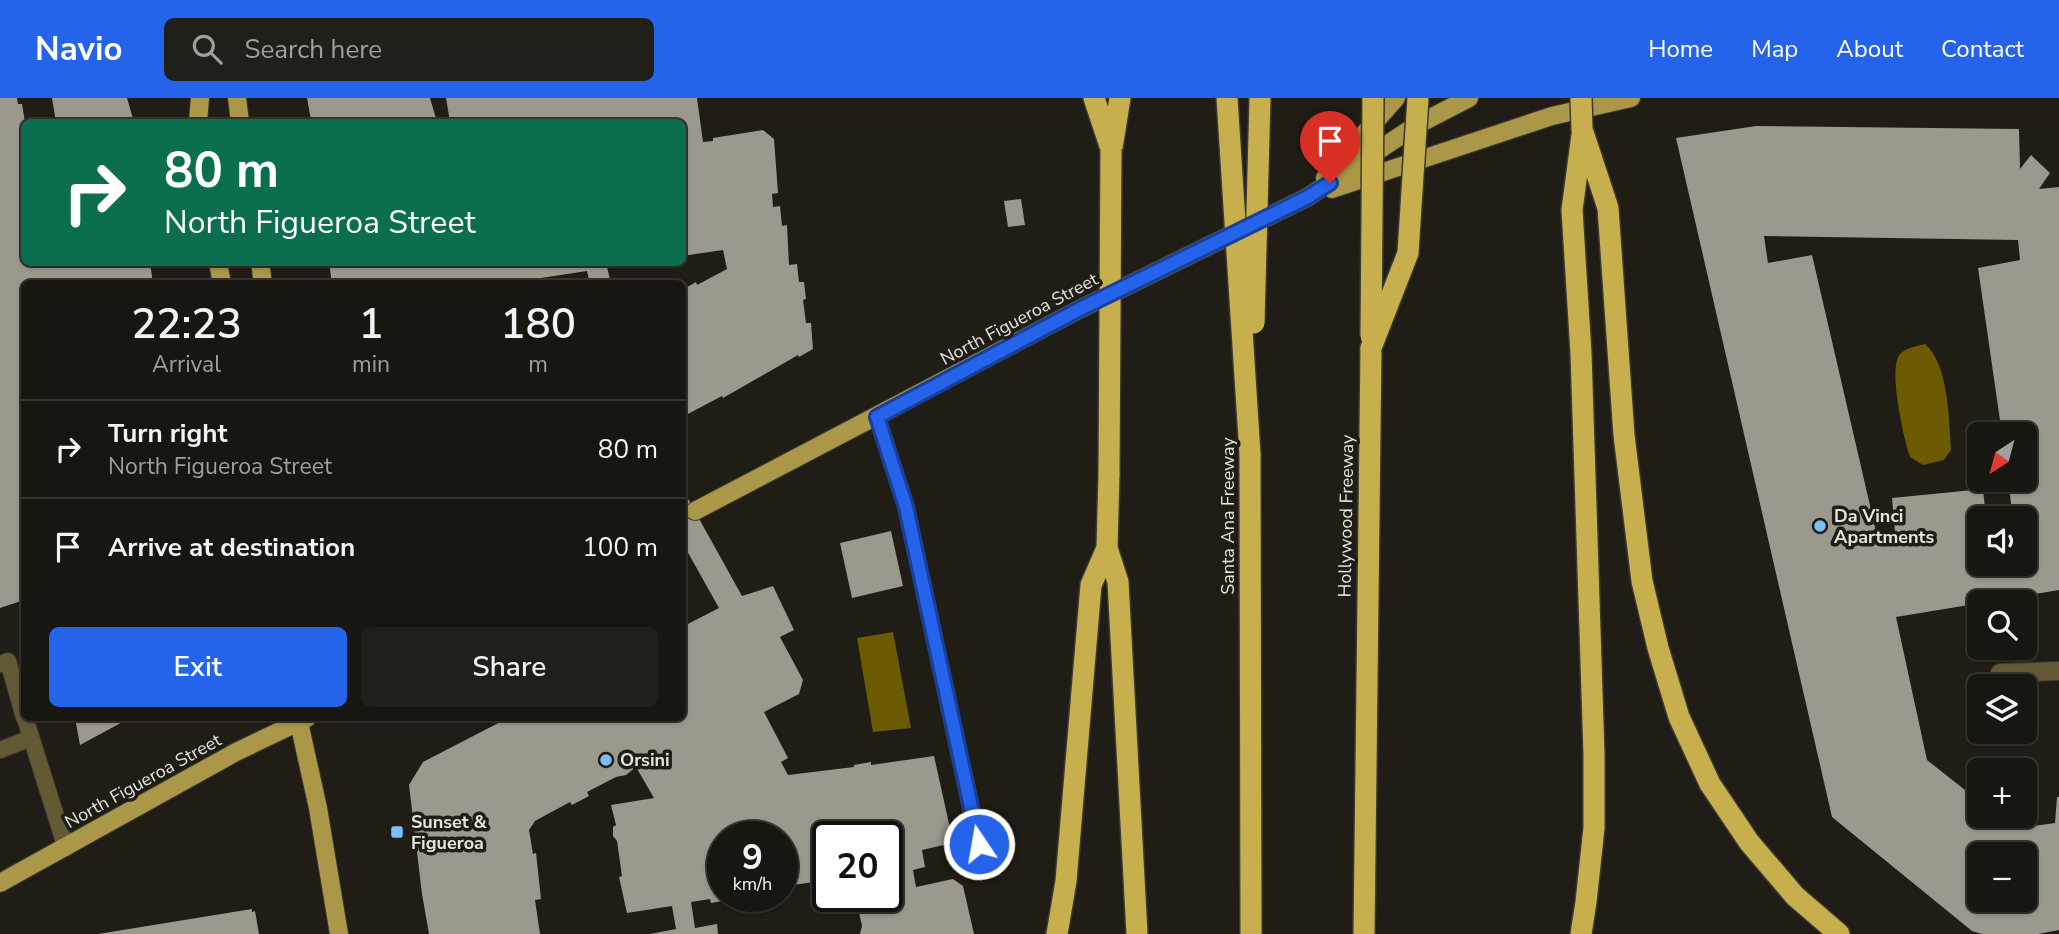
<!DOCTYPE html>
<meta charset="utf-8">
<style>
body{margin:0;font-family:"Nunito Sans",sans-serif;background:#201f19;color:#f1f3f6;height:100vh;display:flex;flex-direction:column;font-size:26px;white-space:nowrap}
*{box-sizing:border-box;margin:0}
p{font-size:23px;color:#9e9f9f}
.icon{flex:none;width:38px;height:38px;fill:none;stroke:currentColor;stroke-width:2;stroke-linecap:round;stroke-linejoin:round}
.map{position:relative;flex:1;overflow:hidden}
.panel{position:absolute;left:21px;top:182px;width:665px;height:441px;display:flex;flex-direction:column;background:#171610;border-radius:10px;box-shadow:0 2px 5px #0004,0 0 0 2px #363530}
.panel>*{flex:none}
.banner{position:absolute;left:21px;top:21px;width:665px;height:147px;border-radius:10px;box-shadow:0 2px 5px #0004,0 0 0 2px #363530;background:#0b6e4f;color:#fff;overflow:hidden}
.needle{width:46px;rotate:216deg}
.buttons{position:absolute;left:1967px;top:324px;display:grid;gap:14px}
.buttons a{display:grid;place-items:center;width:70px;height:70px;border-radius:10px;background:#171610;box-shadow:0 2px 5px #0004,0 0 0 2px #363530;font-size:35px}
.speed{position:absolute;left:707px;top:723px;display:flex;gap:14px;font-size:35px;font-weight:700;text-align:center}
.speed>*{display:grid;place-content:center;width:91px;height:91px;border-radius:50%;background:#171610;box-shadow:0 2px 5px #0004,0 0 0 2px #363530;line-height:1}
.speed small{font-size:18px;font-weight:400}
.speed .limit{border:4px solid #111;border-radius:10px;background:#fff;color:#111}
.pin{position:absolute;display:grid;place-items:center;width:60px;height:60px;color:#fff;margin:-72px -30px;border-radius:50% 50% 50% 0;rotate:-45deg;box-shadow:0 0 7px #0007}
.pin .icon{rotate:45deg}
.me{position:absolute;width:77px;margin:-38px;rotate:348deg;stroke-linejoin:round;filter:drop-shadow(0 0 5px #0008)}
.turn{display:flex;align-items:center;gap:24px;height:147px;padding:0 28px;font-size:32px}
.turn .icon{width:91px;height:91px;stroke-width:2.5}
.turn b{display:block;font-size:49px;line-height:60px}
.eta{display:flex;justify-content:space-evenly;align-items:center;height:119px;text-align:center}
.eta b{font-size:42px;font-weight:600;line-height:49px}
.action{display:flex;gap:14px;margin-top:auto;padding:14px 28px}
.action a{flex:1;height:80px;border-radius:10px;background:#2563eb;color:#fff;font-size:28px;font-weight:600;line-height:80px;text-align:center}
.action a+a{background:#201f19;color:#f1f3f6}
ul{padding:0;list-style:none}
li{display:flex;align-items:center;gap:21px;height:98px;padding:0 28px;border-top:2px solid #363530}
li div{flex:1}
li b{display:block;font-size:26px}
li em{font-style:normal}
header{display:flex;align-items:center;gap:42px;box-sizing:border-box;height:98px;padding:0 35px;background:#2563eb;color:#fff}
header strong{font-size:33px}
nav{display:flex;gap:38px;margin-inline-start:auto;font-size:24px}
.search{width:490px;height:63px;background:#201f19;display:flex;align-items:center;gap:18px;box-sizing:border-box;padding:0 24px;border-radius:10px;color:#9e9f9f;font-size:26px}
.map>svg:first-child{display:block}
.water{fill:#6b5a00}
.building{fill:#9b988e;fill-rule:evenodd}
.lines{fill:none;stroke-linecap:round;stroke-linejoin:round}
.lane-casing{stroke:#3b3931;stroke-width:18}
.street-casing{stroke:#3b3931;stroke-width:20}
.primary-casing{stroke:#3b3931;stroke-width:20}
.highway-casing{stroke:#3b3931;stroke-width:24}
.lane{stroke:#635a35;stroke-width:16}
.street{stroke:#635a35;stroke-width:18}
.primary{stroke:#aa9747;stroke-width:18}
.highway{stroke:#c6af4c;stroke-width:21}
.highway-bridge-casing{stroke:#3b3931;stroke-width:24;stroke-linecap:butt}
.highway-bridge{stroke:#c6af4c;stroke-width:21}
.route-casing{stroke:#184099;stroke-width:18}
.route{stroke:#2563eb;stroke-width:12}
.poi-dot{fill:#7bbef8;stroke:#1f1d15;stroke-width:2.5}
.labels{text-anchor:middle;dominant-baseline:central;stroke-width:7;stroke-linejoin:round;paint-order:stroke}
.street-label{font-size:18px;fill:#e7e5e0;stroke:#1f1d15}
.poi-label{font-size:18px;font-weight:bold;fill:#e7e5e0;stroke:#1f1d15;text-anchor:start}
</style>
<header>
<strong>Navio</strong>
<div class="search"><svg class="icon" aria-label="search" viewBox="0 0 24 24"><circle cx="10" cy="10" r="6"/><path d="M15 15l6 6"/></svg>Search here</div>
<nav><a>Home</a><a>Map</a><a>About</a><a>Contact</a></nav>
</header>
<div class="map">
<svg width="2059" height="836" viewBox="0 0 2059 836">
<rect width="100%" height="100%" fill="#1f1d15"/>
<g class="water">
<path d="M1925 246C1949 267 1949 322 1951 352L1944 362 1923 367 1910 359 1908 353C1903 334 1888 270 1900 256 1905 250 1918 248 1925 246Z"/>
<path d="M893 534 911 630 873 634 857 540Z"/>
</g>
<g class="building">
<path d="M0 0H17L18 6H22L25 24H23L24 164H150L153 186H24V502L0 510Z"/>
<path d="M52 0H127L134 24H56Z"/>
<path d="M307 0H430L437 24H323V20L311 22Z"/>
<path d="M446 0H697L703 44 713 43V40L763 32 774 41 778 95 772 96 773 109 780 108 782 128 787 127 789 167 797 166 799 184H804L806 201 803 202 806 225H811L813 251 799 259 798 257 723 300 722 298 686 317V319L682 321V192L696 184 697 187 727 171 723 152 682 158V24H450Z"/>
<path d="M1756 28 2019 31 2020 71 2031 57 2050 75 2039 91 2059 89V492L1896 519 1927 662 1979 703V718H1997L2013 731 2055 725 2057 699H2059V832L2038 836H1982L1972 833 1832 719 1676 40ZM1764 138 2018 142 2020 162 1978 170 2002 336H2025V382H2008L2013 420H2025V466H1979V420H1986L1983 391 1892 400 1895 435 1878 442 1812 157 1768 165ZM1979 756H2025V802H1979Z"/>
<path d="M1021 101 1025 127 1008 129 1004 103Z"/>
<path d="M329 164H629V166L607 169 611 186H590L587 173 502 186H332Z"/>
<path d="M682 390 742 498 773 488 794 532 780 539 803 582 799 596 764 614 788 660 781 664 788 677 854 669V667L871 664V667L934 658 952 739 948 746 922 752 925 769 913 772 916 789 953 781 963 788 974 836H860L862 828 858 810 898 801 892 773 887 774V738H828V782L786 788V793H782V738H723V798H728V802L711 805 710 801 691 804 695 830 717 826 718 836H650L676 831 672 808 627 815 619 779 622 778 617 743 613 738V729L616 727 611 707 654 700 636 669 626 677 616 679 587 694 589 698 572 707 570 704 535 723 529 732 533 756 536 755 538 773 541 801 535 802 540 836H429L422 796 409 687 423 664 508 620H682V529L719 510 682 444Z"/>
<path d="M891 433 903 488 852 500 840 445Z"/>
<path d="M75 620H130L80 647Z"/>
<path d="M252 811V814L255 813 259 836H98Z"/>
</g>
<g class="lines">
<defs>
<g id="lane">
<path d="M877 319 906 409 984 772"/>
<path d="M0 566 8 563 24 619"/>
<path d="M25 620 66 750"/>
<path d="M0 652 31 640"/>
</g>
<path id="street" d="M2000 575 2059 573"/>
<g id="primary">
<path d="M237 0 240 24"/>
<path d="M198 24 200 0"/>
<path d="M1325 80 1396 0"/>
<path d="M1332 91 1552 18 1631 0"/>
<path d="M218 164 222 186"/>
<path d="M260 164 263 186"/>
<path d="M695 413 1080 211 1308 99 1415 28 1469 0"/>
<path d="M298 620 318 710 339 836"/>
<path d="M0 785 236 654 307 620"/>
</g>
<g id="highway">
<path d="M1094 0 1111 51"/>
<path d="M1582 31 1608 110 1624 337 1642 483 1658 550 1679 619 1710 686 1749 744 1795 798 1839 836"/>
<path d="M1112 50 1120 0"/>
<path d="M1250 356 1251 836"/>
<path d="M1109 376 1107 450 1118 484 1137 836"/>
<path d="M1057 836 1066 783 1091 487 1107 450"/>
<path d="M1364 836 1371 250"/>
<path d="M1581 836 1586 804 1594 730V656L1581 255 1572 112 1582 37"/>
</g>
</defs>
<use href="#lane" class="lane-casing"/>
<use href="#street" class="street-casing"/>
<use href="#primary" class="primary-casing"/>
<use href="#highway" class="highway-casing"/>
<use href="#lane" class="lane"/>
<use href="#street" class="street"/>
<use href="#primary" class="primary"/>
<use href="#highway" class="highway"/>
<defs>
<g id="highway-bridge">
<path d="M1227 0 1250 356"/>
<path d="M1581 0 1582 31"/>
<path d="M1254 225 1260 0"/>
<path d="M1371 238 1373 0"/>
<path d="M1371 250 1408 155 1418 0"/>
<path d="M1109 376 1111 51"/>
</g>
</defs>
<use href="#highway-bridge" class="highway-bridge-casing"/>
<use href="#highway-bridge" class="highway-bridge"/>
</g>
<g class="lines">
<defs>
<path id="route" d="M979 746 906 409 877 319 1080 211 1308 99 1330 85"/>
</defs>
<use href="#route" class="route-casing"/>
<use href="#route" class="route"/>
</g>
<g class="poi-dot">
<circle cx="1820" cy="428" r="7"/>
<circle cx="606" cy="662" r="7"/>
<rect x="390" y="727" width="14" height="14" rx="3.5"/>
</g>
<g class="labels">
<g class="street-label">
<text transform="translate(1019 221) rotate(-28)">North Figueroa Street</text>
<text transform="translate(1228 418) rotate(-90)">Santa Ana Freeway</text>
<text transform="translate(1346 418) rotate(-89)">Hollywood Freeway</text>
<text transform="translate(143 683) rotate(-29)">North Figueroa Street</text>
</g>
<g class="poi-label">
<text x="1834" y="418">Da Vinci<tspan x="1834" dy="21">Apartments</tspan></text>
<text x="620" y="662">Orsini</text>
<text x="411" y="724">Sunset &amp;<tspan x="411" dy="21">Figueroa</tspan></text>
</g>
</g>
</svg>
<div class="buttons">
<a><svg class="needle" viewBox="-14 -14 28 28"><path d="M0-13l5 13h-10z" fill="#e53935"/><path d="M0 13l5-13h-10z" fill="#9e9f9f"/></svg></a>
<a><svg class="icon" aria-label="sound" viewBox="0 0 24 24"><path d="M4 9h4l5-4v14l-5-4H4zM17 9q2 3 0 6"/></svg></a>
<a><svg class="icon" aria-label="search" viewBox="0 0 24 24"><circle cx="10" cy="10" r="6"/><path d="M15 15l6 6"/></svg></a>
<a><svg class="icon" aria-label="layers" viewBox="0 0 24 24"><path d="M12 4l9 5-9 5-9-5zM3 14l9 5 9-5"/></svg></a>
<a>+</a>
<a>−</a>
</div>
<div class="speed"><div>9<small>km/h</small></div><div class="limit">20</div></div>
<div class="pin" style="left:1330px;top:85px;background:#d93025"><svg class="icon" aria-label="arrive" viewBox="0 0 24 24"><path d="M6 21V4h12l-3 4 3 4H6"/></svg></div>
<svg class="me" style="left:979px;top:746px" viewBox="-20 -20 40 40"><circle r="17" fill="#2563eb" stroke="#fff" stroke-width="3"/><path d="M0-11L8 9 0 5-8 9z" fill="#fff"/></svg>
<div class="banner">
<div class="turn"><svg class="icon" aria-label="right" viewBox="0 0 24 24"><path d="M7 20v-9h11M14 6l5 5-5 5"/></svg><div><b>80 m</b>North Figueroa Street</div></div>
</div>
<section class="panel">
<div class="eta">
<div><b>22:23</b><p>Arrival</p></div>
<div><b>1</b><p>min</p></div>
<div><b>180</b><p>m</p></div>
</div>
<ul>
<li><svg class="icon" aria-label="right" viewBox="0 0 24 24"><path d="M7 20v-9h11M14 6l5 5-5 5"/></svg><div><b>Turn right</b><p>North Figueroa Street</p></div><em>80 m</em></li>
<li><svg class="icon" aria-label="arrive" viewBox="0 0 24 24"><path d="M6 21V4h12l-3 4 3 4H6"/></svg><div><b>Arrive at destination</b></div><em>100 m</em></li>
</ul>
<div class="action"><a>Exit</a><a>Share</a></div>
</section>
</div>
